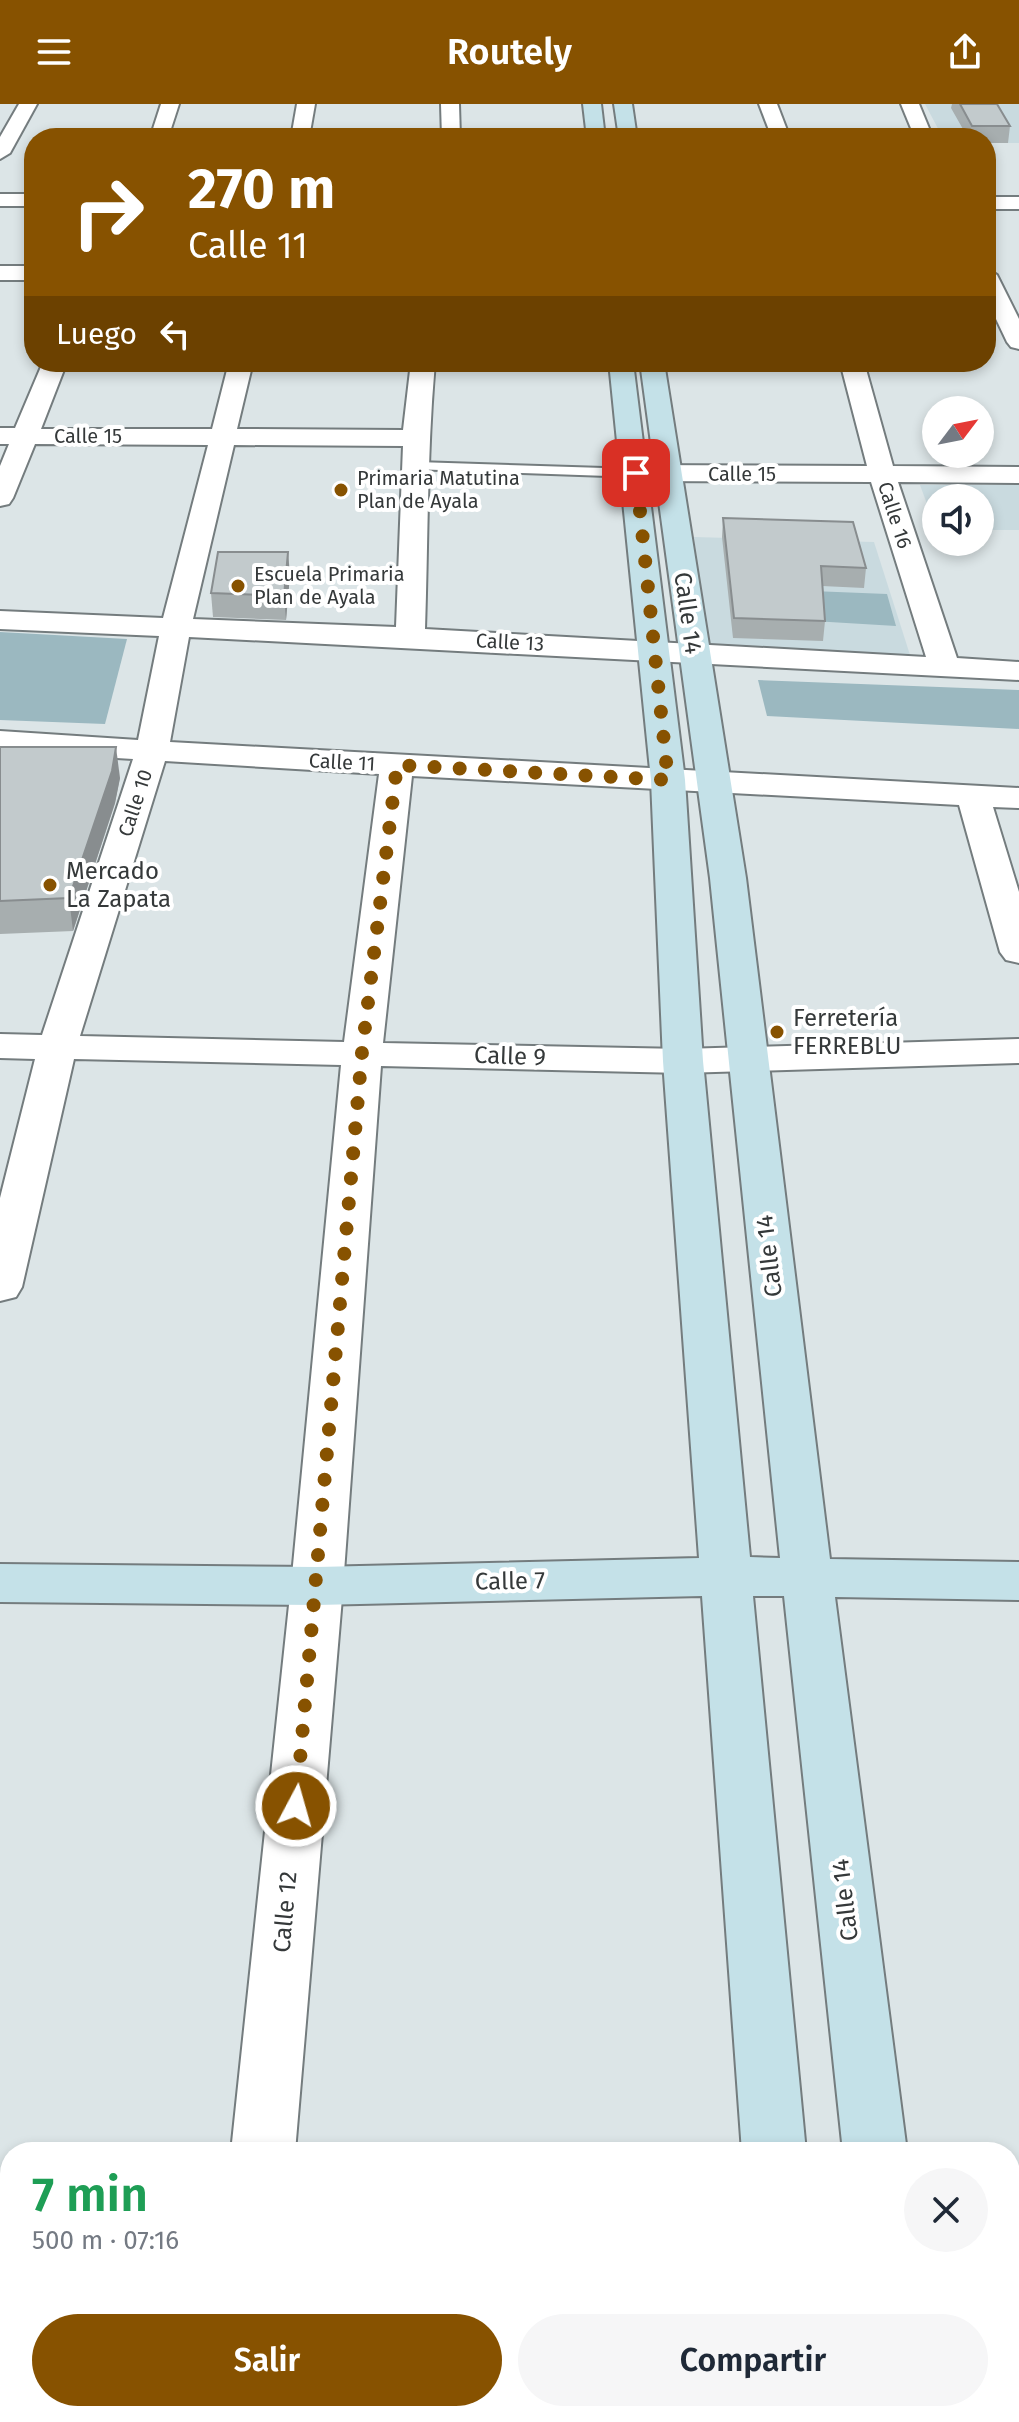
<!DOCTYPE html>
<html lang="es">
<meta charset="utf-8">
<style>
body{margin:0;font-family:"Fira Sans",sans-serif;background:#f6f6f7;color:#1f2937;height:100vh;display:flex;flex-direction:column;font-size:30px;white-space:nowrap}
*{box-sizing:border-box;margin:0}
p{font-size:26px;color:#747a83}
.icon{flex:none;width:44px;height:44px;fill:none;stroke:currentColor;stroke-width:2;stroke-linecap:round;stroke-linejoin:round}
.map{position:relative;flex:1;overflow:hidden}
.drawer{position:absolute;left:0px;top:2038px;width:1020px;height:280px;display:flex;flex-direction:column;background:#fff;border-radius:32px 32px 0 0;box-shadow:0 4px 12px #0003}
.drawer>*{flex:none}
.hud{position:absolute;left:24px;top:24px;width:972px;height:244px;border-radius:32px;box-shadow:0 4px 12px #0003;background:#875200;color:#fff;overflow:hidden}
.needle{width:52px;rotate:58deg}
.buttons{position:absolute;left:922px;top:292px;display:grid;gap:16px}
.buttons a{display:grid;place-items:center;width:72px;height:72px;border-radius:50%;background:#fff;box-shadow:0 4px 12px #0003;font-size:40px}
.pin{position:absolute;display:grid;place-items:center;width:68px;height:68px;color:#fff;margin:-34px;border-radius:16px;box-shadow:0 4px 12px #0006}
.me{position:absolute;width:88px;margin:-44px;rotate:6deg;stroke-linejoin:round;filter:drop-shadow(0 0 6px #0008)}
.turn{display:flex;align-items:center;gap:28px;height:168px;padding:0 32px;font-size:36px}
.turn .icon{width:104px;height:104px;stroke-width:2.5}
.turn b{display:block;font-size:56px;line-height:68px}
.then{display:flex;align-items:center;height:76px;padding:0 32px;background:#0003;gap:16px;font-size:30px}
.round{display:grid;place-items:center;flex:none;width:84px;height:84px;border-radius:42px;background:#f6f6f7}
.headline{display:flex;align-items:center;justify-content:space-between;height:136px;padding:0 32px}
h1{font-size:48px;font-weight:600;line-height:60px;color:#1e9e55}
.action{display:flex;gap:16px;margin-top:auto;padding:16px 32px}
.action a{flex:1;height:92px;border-radius:48px;background:#875200;color:#fff;font-size:32px;font-weight:600;line-height:92px;text-align:center}
.action a+a{background:#f6f6f7;color:#1f2937}
header{display:flex;justify-content:space-between;align-items:center;height:104px;padding:0 32px;background:#875200;color:#fff;font-size:36px;font-weight:600}
.map>svg:first-child{display:block}
.built{fill:#c9dadf}
.green{fill:#9bb8c0}
.lines{fill:none;stroke-linecap:round;stroke-linejoin:round}
.lane-casing{stroke:#747c7e;stroke-width:4}
.street-casing{stroke:#747c7e;stroke-width:4}
.secondary-casing{stroke:#747c7e;stroke-width:4}
.lane{fill:#fff;fill-rule:evenodd}
.street{fill:#fff;fill-rule:evenodd}
.secondary{fill:#c4e1e8;fill-rule:evenodd}
.wall{fill:#a7aeaf}
.shaded-wall{fill:#888d8f}
.building{fill:#c2cacc;stroke:#888d8f;stroke-width:2}
.route{stroke:#875200;stroke-width:14;stroke-dasharray:0 25.2}
.poi-dot{fill:#875200;stroke:#fff;stroke-width:3}
.labels{text-anchor:middle;dominant-baseline:central;stroke-width:8;stroke-linejoin:round;paint-order:stroke}
.far-street-label{font-size:20px;fill:#35393a;stroke:#fff}
.far-poi-label{font-size:20px;fill:#35393a;stroke:#fff;text-anchor:start}
.street-label{font-size:24px;fill:#35393a;stroke:#fff}
.poi-label{font-size:24px;fill:#35393a;stroke:#fff;text-anchor:start}
</style>
<header><svg class="icon" aria-label="menu" viewBox="0 0 24 24"><path d="M4 6h16M4 12h16M4 18h16"/></svg>Routely<svg class="icon" aria-label="share" viewBox="0 0 24 24"><path d="M12 15V3M7 8l5-5 5 5M5 13v7h14v-7"/></svg></header>
<div class="map">
<svg width="1019" height="2318" viewBox="0 0 1019 2318">
<rect width="100%" height="100%" fill="#dce5e7"/>
<g class="built">
<path d="M925 0H1019V39H986V34H943Z"/>
<path d="M920 381H1019V426H980V394H936V424Z"/>
<path d="M694 433 874 438 910 551 708 541Z"/>
</g>
<g class="green">
<path d="M762 485 887 490 896 522 763 514Z"/>
<path d="M0 528 127 535 105 620 0 616Z"/>
<path d="M758 576 1019 586V625L767 612Z"/>
</g>
<g class="lines">
<defs>
<path id="lane" d="M417 358 636 365 643 369 636 373 412 365 410 362Z"/>
<g id="street">
<path d="M19 0H37L10 49 0 55V33Z"/>
<path d="M161 0H179L168 34H150Z"/>
<path d="M297 0H315L309 34H291Z"/>
<path d="M441 0H459L460 34H442Z"/>
<path d="M759 0H777L790 34H772Z"/>
<path d="M901 0H919L933 34H915Z"/>
<rect x="0" y="90" width="34" height="12"/>
<rect x="986" y="93" width="33" height="12"/>
<rect x="0" y="162" width="34" height="14"/>
<path d="M986 164 997 171 1019 215V245L1011 243 1007 238 986 194Z"/>
<path d="M43 258H67L41 325H212L229 258H253L237 325 403 326 411 258H435C427 347 428 436 425 525L926 553 871 378 636 377 627 375 623 369 627 363 636 361 867 362 840 258H864L893 362 1019 363V379L898 378 957 554 1019 558V576L189 533 170 638 1019 684V704L993 703 1019 788V859L1006 856 1000 848 959 701 412 672 383 939 683 945 1019 935V959L683 969 381 962 343 1482 295 2048H231L291 1482 341 961 74 955 22 1183 16 1193 0 1197V1094L35 955 0 954V930L42 931 133 655 0 647V627L138 636 159 532 0 525V507L163 514 208 341 35 340 13 394 9 400 0 402V362L9 340H0V324H15ZM234 341 403 342 396 523 193 515ZM165 657 379 670 344 938 80 932Z"/>
<path d="M203 2308H273L272 2318H202Z"/>
</g>
<g id="secondary">
<path d="M583 0H601L605 34H587Z"/>
<path d="M614 0H632L637 34H619Z"/>
<path d="M609 258H633L685 676 703 957 750 1453 780 1454 710 774 640 258H664L746 774 830 1455 1019 1458V1496L835 1493 907 2048H843L784 1492H753L806 2048H742L702 1492 317 1501 0 1498V1460L317 1463 699 1454 663 957 651 676Z"/>
<path d="M761 2308H831L832 2318H762Z"/>
<path d="M871 2308H941L942 2318H872Z"/>
</g>
</defs>
<use href="#lane" class="lane-casing"/>
<use href="#street" class="street-casing"/>
<use href="#secondary" class="secondary-casing"/>
<use href="#lane" class="lane"/>
<use href="#street" class="street"/>
<use href="#secondary" class="secondary"/>
</g>
<g class="wall">
<path d="M952 0H997L1010 22 1008 39H986V34H968L951 4Z"/>
<path d="M723 414 866 464 864 484 822 482 825 517 823 537 733 534 722 433Z"/>
<path d="M290 471 286 516 213 513 211 489Z"/>
<path d="M0 643 120 674 115 699 73 827 0 830Z"/>
</g>
<g class="shaded-wall">
<path d="M288 448 290 471 286 516 284 492Z"/>
<path d="M116 643 120 674 115 699 73 827 69 794Z"/>
</g>
<g class="building">
<path d="M960 0H997L1010 22H972Z"/>
<path d="M723 414 853 418 866 464 821 462 825 517 734 514Z"/>
<path d="M218 448H288L284 492 211 489Z"/>
<path d="M0 643H116L112 667 69 794 0 797Z"/>
</g>
<g class="lines">
<path class="route" d="M296 1702 362 948 397 661 668 676 636 369"/>
</g>
<g class="poi-dot">
<circle cx="341" cy="386" r="8"/>
<circle cx="238" cy="482" r="8"/>
<circle cx="50" cy="781" r="8"/>
<circle cx="777" cy="928" r="8"/>
</g>
<g class="labels">
<g class="far-street-label">
<text x="88" y="332">Calle 15</text>
<text x="742" y="370">Calle 15</text>
<text transform="translate(895 411) rotate(72)">Calle 16</text>
<text transform="translate(510 538) rotate(3)">Calle 13</text>
<text transform="translate(342 658) rotate(3)">Calle 11</text>
<text transform="translate(135 699) rotate(-72)">Calle 10</text>
</g>
<g class="far-poi-label">
<text x="357" y="374">Primaria Matutina<tspan x="357" dy="23">Plan de Ayala</tspan></text>
<text x="254" y="470">Escuela Primaria<tspan x="254" dy="23">Plan de Ayala</tspan></text>
</g>
<g class="street-label">
<text transform="translate(688 509) rotate(82)">Calle 14</text>
<text transform="translate(510 952) rotate(2)">Calle 9</text>
<text transform="translate(769 1152) rotate(-97)">Calle 14</text>
<text transform="translate(510 1477) rotate(-1)">Calle 7</text>
<text transform="translate(845 1796) rotate(-97)">Calle 14</text>
<text transform="translate(285 1808) rotate(-85)">Calle 12</text>
</g>
<g class="poi-label">
<text x="66" y="767">Mercado<tspan x="66" dy="28">La Zapata</tspan></text>
<text x="793" y="914">Ferretería<tspan x="793" dy="28">FERREBLU</tspan></text>
</g>
</g>
</svg>
<div class="buttons">
<a><svg class="needle" viewBox="-14 -14 28 28"><path d="M0-13l5 13h-10z" fill="#e53935"/><path d="M0 13l5-13h-10z" fill="#747a83"/></svg></a>
<a><svg class="icon" aria-label="sound" viewBox="0 0 24 24"><path d="M4 9h4l5-4v14l-5-4H4zM17 9q2 3 0 6"/></svg></a>
</div>
<div class="pin" style="left:636px;top:369px;background:#d93025"><svg class="icon" aria-label="arrive" viewBox="0 0 24 24"><path d="M6 21V4h12l-3 4 3 4H6"/></svg></div>
<svg class="me" style="left:296px;top:1702px" viewBox="-20 -20 40 40"><circle r="17" fill="#875200" stroke="#fff" stroke-width="3"/><path d="M0-11L8 9 0 5-8 9z" fill="#fff"/></svg>
<div class="hud">
<div class="turn"><svg class="icon" aria-label="right" viewBox="0 0 24 24"><path d="M7 20v-9h11M14 6l5 5-5 5"/></svg><div><b>270 m</b>Calle 11</div></div>
<div class="then">Luego<svg class="icon" aria-label="left" viewBox="0 0 24 24"><path d="M17 20v-9H6M10 6l-5 5 5 5"/></svg></div>
</div>
<section class="drawer">
<div class="headline"><div><h1>7 min</h1><p>500 m · 07:16</p></div><a class="round"><svg class="icon" aria-label="close" viewBox="0 0 24 24"><path d="M6 6l12 12M18 6L6 18"/></svg></a></div>
<div class="action"><a>Salir</a><a>Compartir</a></div>
</section>
</div>
